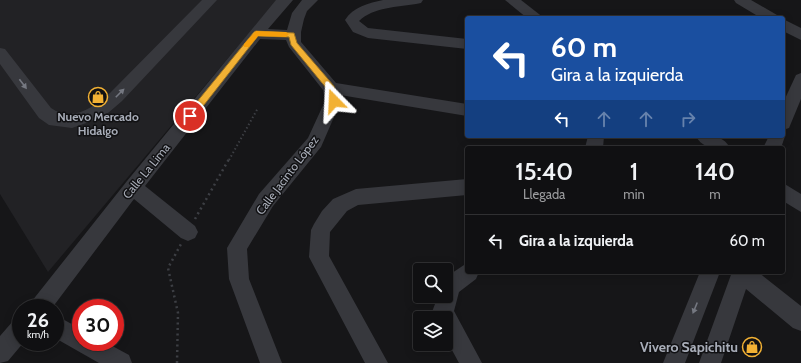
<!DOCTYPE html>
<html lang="es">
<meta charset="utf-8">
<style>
body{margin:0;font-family:Cabin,sans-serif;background:#1e1e20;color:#f1f3f6;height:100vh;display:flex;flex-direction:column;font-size:15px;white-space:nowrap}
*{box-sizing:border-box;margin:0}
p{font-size:13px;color:#9c9d9f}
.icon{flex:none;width:22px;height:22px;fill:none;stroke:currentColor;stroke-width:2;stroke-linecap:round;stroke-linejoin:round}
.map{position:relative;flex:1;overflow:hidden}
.sheet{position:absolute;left:465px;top:146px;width:320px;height:128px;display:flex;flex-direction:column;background:#101012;border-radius:4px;box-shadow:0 2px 10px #0003,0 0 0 1px #303032}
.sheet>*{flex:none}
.top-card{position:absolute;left:465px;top:16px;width:320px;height:122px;border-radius:4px;box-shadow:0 2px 10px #0003,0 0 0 1px #303032;background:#1a4fa0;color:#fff;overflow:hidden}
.fabs{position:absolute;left:413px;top:263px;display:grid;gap:8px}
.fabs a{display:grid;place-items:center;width:40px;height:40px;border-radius:4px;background:#101012;box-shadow:0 2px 10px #0003,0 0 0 1px #303032;font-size:20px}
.speed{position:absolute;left:12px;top:299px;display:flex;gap:8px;font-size:20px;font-weight:700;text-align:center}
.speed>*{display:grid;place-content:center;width:52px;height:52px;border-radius:50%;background:#101012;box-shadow:0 2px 10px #0003,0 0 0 1px #303032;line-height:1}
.speed small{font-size:10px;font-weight:400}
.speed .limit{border:6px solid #d22;background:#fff;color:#111}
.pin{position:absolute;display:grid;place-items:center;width:34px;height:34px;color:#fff;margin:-17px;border:2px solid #fff;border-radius:50%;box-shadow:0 1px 4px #0007}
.me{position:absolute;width:44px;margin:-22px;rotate:339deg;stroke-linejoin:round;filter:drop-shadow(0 0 3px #0008)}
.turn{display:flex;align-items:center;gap:14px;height:84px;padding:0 20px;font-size:18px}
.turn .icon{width:52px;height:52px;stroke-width:2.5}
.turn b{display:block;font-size:28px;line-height:34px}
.lanes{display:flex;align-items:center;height:38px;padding:0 20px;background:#0003;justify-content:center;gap:20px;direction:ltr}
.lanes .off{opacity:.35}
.eta{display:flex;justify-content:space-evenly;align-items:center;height:68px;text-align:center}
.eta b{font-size:24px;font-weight:600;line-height:28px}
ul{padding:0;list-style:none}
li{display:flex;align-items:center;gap:12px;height:52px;padding:0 20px;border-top:1px solid #303032}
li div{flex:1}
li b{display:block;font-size:15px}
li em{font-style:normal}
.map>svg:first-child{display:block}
.built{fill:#222225}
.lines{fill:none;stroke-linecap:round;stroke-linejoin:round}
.path-far1{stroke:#3d3f44;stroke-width:2;stroke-dasharray:1.5 2.5;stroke-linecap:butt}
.path{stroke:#3d3f44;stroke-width:2.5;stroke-dasharray:2 3.5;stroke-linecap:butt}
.minor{fill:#37383d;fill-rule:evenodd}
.oneway{fill:#757881}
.route{fill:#f2b134;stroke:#9d7322}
.slow{fill:#f59e0b}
.labels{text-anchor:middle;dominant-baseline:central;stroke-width:3;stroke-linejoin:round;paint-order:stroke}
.poi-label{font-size:12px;font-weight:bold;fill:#a8adb8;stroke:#111113}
.street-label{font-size:12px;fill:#a8adb8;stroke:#111113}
.near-poi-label{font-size:14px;font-weight:bold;fill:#a8adb8;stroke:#111113;text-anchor:end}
</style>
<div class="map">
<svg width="801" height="363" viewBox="0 0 801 363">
<rect width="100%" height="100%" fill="#161618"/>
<path class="built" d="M0 0H277L48 272 0 194Z"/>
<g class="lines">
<path class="path-far1" d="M229 160 258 108"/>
<g class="path">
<path d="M195 219 229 159"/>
<path d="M177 363 178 313 168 268 181 244"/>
</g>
<g class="minor">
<path d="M202 0H217L122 101 108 113 89 122 72 128 49 125 39 118 0 64V48L5 49 51 108C72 123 94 107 110 93Z"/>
<path d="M276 0H293L268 29 287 30 292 13 302 0H318L307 11 304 19 301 32V42L336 83 467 104V116L340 95 341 101 321 147 273 206 247 249 249 279 282 363H260L229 279 227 248 259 194 308 138 325 101 323 90 289 47 286 40 260 39 145 186 195 226 198 232 195 238 188 241 181 238 134 199 52 308H28L32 301 127 181Z"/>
<path d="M383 0H423L421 3 416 4C397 7 374 7 359 21L368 28 467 39V49L368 38 353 32 345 20C353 7 369 3 383 0Z"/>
<path d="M505 0H521L544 18H527Z"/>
<path d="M734 0H751L777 15 779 18H761L736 3Z"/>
<path d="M783 19 801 28V40L783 31Z"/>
<path d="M801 73V99L789 128 783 130V103L796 75Z"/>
<path d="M783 131 785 136 781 148H763L769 136H783Z"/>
<path d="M588 136H604L603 148H585Z"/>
<path d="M696 136C709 136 723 134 730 148 716 148 703 150 696 136Z"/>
<path d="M467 179V195L358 205 347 211 330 232 329 256 388 363H365L309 257 311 230 314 224 322 211 333 199 356 189Z"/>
<path d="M783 183 801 194V212L783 201Z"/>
<path d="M467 263V272H479L476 279 459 292 454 311 482 363H459L446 339V318H435L432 312 438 296H446V277Z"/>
<path d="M700 272H720L685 363H663Z"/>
<path d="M732 272H758L801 306V331L793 328 746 289 721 363H699Z"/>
<path d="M55 315 81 329V342H105L129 355 132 363H99L55 338Z"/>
<path d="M21 318V342H24L8 361 0 363V336L13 321Z"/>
</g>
</g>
<defs><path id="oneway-solid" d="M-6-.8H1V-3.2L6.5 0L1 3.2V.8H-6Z"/></defs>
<g class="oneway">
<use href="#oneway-solid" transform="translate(23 84) rotate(53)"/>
<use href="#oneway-solid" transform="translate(120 93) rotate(-45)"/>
<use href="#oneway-solid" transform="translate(695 308) rotate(112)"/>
</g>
<path class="route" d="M256 31 294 33 297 43 334 86 338 101 336 103H331L327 89 291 45 289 37 258 36 193 119H187V114L254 32Z"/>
<path class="slow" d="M256 31 286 32 289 34 286 37 258 36 249 47H244V44Z"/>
<defs>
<symbol id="shop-ring" viewBox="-11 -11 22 22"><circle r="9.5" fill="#111113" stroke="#f2b134" stroke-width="1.5"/><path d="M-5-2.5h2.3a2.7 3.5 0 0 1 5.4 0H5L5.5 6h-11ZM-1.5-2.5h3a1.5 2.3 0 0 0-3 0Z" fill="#f2b134"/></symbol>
</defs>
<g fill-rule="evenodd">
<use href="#shop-ring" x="87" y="86" width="22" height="22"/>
<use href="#shop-ring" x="741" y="336" width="22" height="22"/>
</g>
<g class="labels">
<g class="poi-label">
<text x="98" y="116">Nuevo Mercado<tspan x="98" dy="14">Hidalgo</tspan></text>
</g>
<g class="street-label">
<text transform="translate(146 171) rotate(-51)">Calle La Lima</text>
<text transform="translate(287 175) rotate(-53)">Calle Jacinto López</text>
</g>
<g class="near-poi-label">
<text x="738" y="347">Vivero Sapichitu</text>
</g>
</g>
</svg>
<div class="fabs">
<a><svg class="icon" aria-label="search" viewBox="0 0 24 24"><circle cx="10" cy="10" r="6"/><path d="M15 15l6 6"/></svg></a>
<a><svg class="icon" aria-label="layers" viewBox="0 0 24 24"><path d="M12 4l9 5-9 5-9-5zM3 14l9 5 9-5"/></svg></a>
</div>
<div class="speed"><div>26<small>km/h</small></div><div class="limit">30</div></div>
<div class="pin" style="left:190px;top:116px;background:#d93025"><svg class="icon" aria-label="arrive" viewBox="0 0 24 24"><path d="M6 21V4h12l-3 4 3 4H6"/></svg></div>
<svg class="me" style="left:334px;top:101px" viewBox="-20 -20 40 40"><path d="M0-17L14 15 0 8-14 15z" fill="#f2b134" stroke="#fff" stroke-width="4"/></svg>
<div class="top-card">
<div class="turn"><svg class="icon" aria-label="left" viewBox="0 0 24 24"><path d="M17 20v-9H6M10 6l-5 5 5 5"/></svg><div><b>60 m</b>Gira a la izquierda</div></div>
<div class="lanes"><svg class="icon" aria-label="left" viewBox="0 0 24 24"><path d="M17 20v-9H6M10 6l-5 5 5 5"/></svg><svg class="icon off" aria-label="ahead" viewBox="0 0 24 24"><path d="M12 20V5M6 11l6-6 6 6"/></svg><svg class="icon off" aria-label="ahead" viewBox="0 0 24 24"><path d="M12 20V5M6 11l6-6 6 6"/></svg><svg class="icon off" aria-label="right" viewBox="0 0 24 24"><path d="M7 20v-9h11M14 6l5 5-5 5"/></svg></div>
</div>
<section class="sheet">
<div class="eta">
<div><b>15:40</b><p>Llegada</p></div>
<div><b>1</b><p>min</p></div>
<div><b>140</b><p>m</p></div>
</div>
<ul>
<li><svg class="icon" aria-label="left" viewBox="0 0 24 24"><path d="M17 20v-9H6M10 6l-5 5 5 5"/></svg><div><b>Gira a la izquierda</b></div><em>60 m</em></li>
</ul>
</section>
</div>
